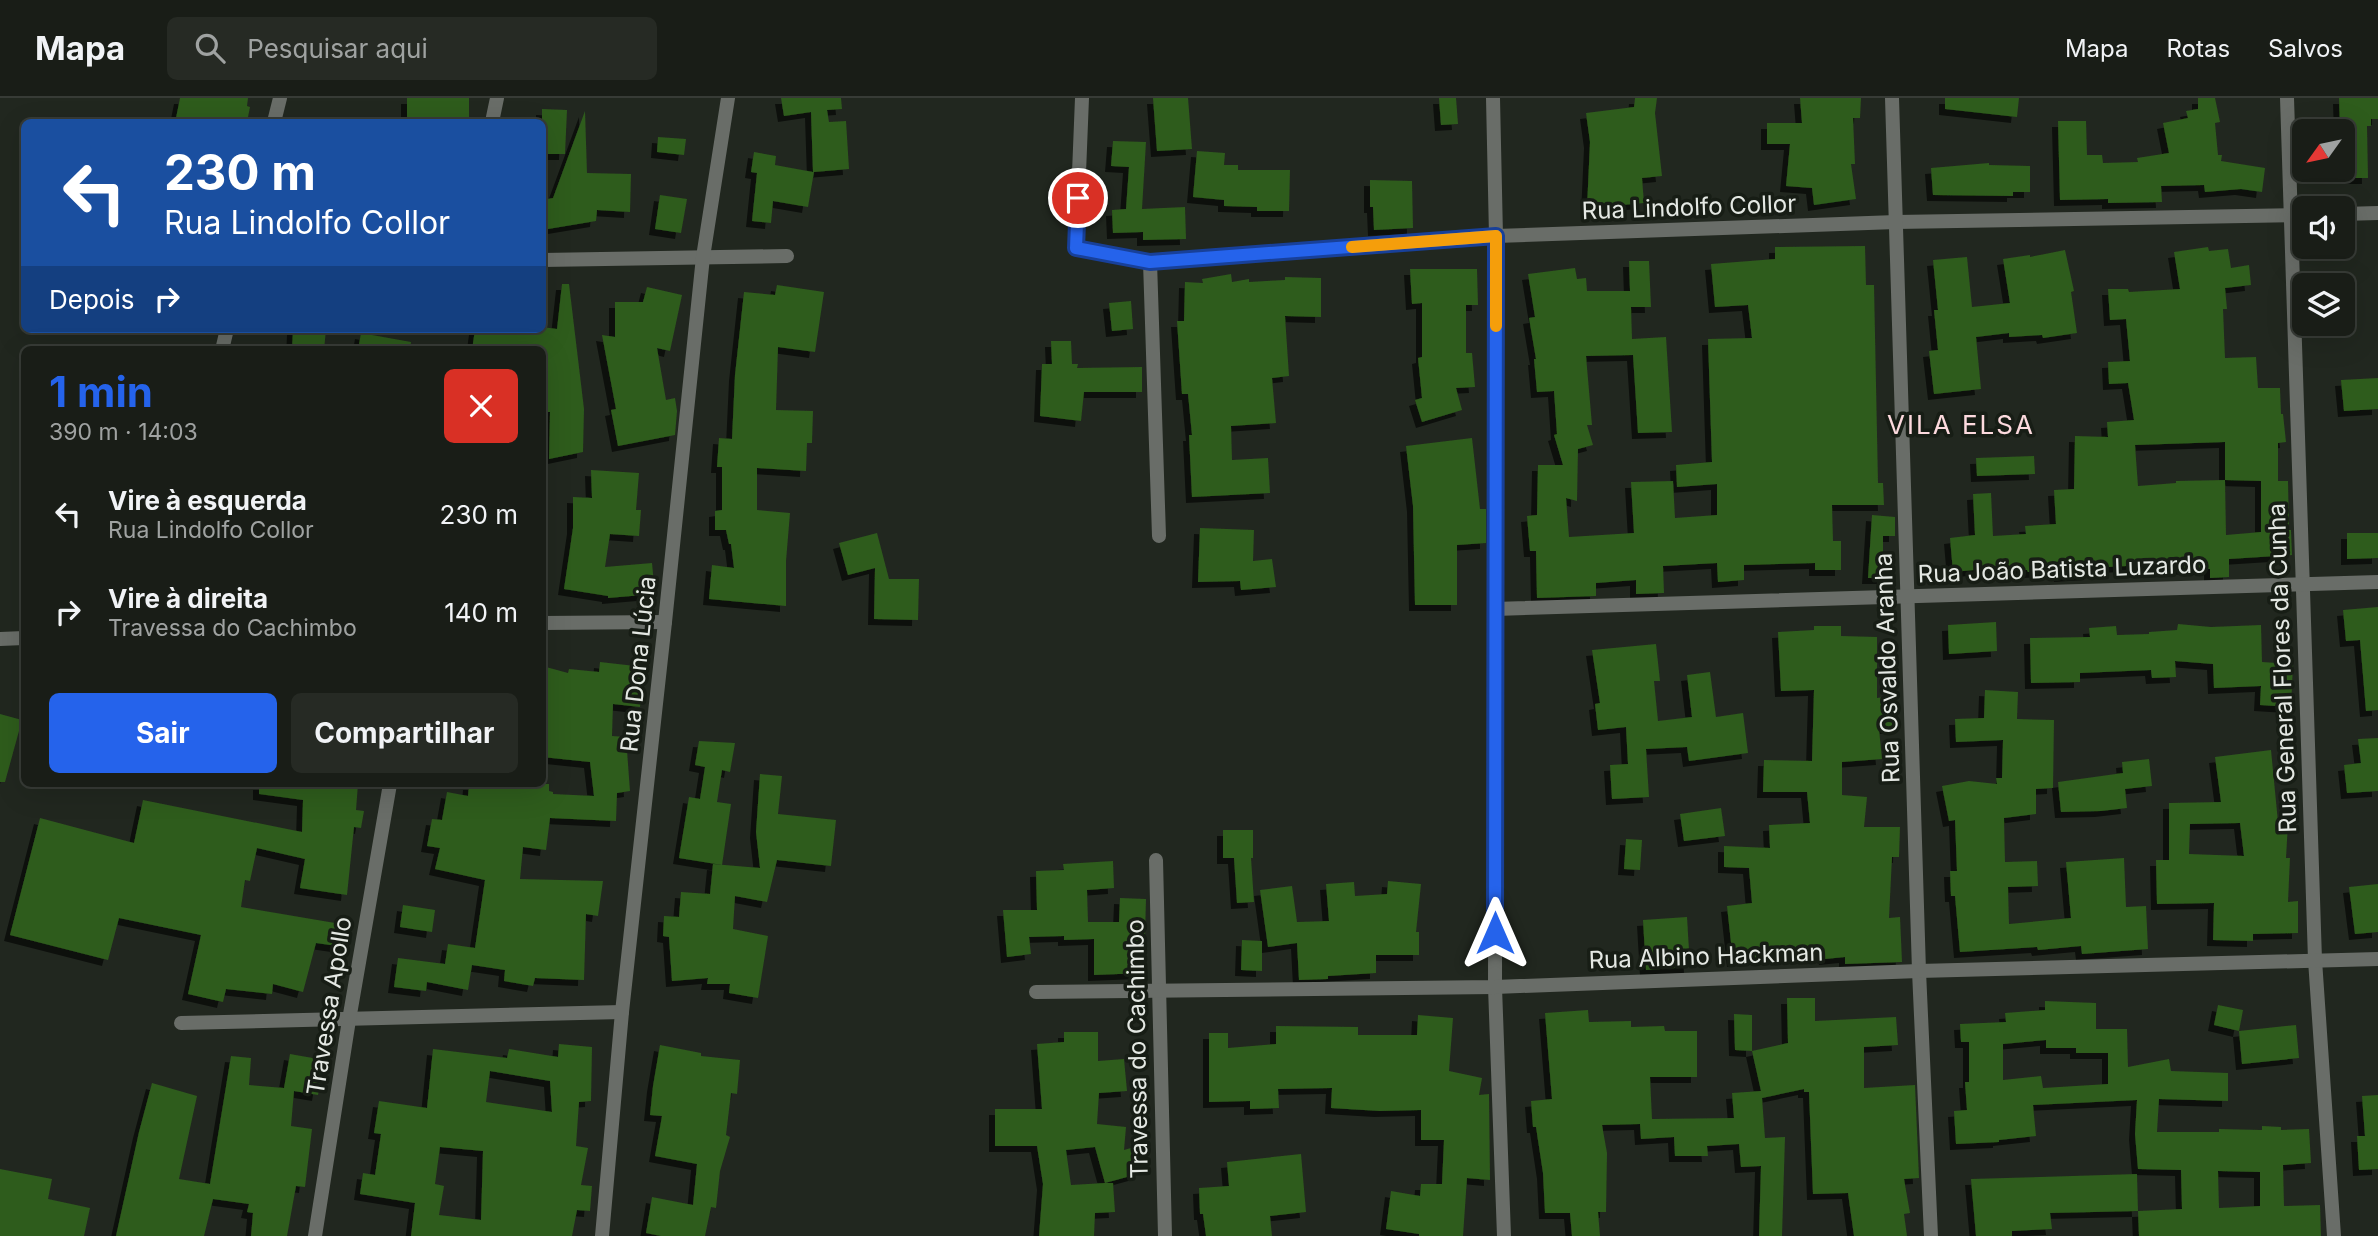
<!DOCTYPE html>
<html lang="pt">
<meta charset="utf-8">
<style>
body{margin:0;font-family:Inter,sans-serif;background:#262a24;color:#f1f3f6;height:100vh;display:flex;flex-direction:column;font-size:26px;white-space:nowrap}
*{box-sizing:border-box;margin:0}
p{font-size:23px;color:#9fa2a1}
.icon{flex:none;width:38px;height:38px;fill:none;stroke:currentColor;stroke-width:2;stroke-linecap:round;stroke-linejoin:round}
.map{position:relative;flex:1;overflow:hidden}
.side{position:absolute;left:21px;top:248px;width:525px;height:441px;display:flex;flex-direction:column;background:#191d17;border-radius:10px;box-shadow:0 7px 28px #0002,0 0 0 2px #373b36}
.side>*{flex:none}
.top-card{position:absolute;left:21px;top:21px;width:525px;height:214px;border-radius:10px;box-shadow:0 7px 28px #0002,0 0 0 2px #373b36;background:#1a4fa0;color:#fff;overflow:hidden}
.needle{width:46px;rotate:237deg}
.tools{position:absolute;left:2292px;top:21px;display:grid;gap:14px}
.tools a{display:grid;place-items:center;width:63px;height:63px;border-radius:10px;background:#191d17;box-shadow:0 7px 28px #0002,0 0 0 2px #373b36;font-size:35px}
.pin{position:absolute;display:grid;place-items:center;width:60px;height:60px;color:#fff;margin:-30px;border:4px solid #fff;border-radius:50%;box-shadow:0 2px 7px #0007}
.me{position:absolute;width:77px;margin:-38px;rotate:0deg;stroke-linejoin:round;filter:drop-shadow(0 0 5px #0008)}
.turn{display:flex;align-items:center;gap:24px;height:147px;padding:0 28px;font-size:32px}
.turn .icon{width:91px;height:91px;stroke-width:2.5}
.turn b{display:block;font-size:49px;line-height:60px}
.then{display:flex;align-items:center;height:66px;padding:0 28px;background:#0003;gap:14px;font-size:26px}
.round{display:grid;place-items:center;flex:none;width:74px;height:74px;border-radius:10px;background:#262a24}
.headline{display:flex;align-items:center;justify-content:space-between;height:119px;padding:0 28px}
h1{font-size:42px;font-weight:700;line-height:52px;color:#2563eb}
.action{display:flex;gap:14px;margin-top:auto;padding:14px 28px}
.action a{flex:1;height:80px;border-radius:10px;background:#2563eb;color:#fff;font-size:28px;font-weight:700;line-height:80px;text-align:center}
.action a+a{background:#262a24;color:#f1f3f6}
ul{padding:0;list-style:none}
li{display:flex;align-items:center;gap:21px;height:98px;padding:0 28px}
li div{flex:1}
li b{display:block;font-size:26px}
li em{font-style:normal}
header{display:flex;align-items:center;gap:42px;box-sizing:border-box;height:98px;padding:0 35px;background:#191d17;border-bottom:2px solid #373b36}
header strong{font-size:33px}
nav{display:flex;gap:38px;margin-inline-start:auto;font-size:24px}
.search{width:490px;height:63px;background:#262a24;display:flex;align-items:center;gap:18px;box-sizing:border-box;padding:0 24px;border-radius:10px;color:#9fa2a1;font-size:26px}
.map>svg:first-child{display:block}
.building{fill:#2e5b1c;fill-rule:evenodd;filter:url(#shadow)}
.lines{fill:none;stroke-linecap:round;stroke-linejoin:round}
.minor{stroke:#696d68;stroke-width:14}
.route-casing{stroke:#184099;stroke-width:18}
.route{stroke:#2563eb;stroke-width:12}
.slow{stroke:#f59e0b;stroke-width:12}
.labels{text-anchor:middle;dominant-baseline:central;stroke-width:7;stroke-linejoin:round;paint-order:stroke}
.street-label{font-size:24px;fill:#e4e8e3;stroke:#171d15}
.neighbourhood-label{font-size:26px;letter-spacing:2px;fill:#fddade;stroke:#171d15}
</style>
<header>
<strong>Mapa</strong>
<div class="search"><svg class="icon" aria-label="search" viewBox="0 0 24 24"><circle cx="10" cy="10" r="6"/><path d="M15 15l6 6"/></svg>Pesquisar aqui</div>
<nav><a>Mapa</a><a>Rotas</a><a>Salvos</a></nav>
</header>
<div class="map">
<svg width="2378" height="1138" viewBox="0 0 2378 1138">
<defs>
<filter id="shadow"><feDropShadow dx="-6" dy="6" stdDeviation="0" flood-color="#0009"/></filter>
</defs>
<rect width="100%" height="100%" fill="#21271f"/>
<g class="building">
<path d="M180 0H248L247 8 250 9 247 24H201L176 20Z"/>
<rect x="407" y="0" width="62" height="24"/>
<path d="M781 0H841L842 11 827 12 829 24 846 23 849 71 814 74 808 109 773 103 771 125 752 123 757 75 751 74 754 54 776 58 775 67 813 74 811 14 784 18Z"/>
<path d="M1153 0H1188L1192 51 1157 53Z"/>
<path d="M1439 0H1456L1458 26 1441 27Z"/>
<path d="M1635 0H1657L1655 15 1662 78 1642 80 1644 105 1611 108V111L1587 110 1590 44 1586 15 1634 9Z"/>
<path d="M1800 0H1861L1860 20H1853L1855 66H1851L1856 101 1814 107 1812 90 1786 88 1790 46H1767V25H1802Z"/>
<path d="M1945 0H2019L2017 19 1945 11Z"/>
<path d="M2198 0H2215L2220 24 2215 25 2218 57H2222L2221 63 2265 70 2262 94 2241 91 2205 94 2204 87 2161 88 2162 104 2108 105V101L2060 102 2058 23H2086L2087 57H2102L2103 65 2138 64 2137 60 2169 55 2163 25 2188 20 2186 13 2198 11Z"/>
<path d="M2339 0H2378V21H2371V28H2367L2368 80H2343V29H2340Z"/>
<path d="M542 11 567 12 565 56H542Z"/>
<path d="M585 13 587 75 631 76 630 114 597 112 596 123 542 132V102L553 100Z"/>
<path d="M658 39 686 41 684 57 657 54Z"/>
<path d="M1113 43 1146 44 1142 111 1185 109 1186 141 1143 142V134L1113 135 1112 112 1126 111 1129 69 1111 68Z"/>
<path d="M1197 53 1225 55 1224 67H1238V72H1290L1289 113H1257V109L1224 108V102L1193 99Z"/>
<path d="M1989 65V67L2030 68V94H2013V98L1933 97 1931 70Z"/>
<path d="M1370 82 1412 83 1413 130 1374 132 1373 109H1370Z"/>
<path d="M660 97 687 101 681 135 655 131Z"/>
<path d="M1865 148 1866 187H1874L1878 385H1883L1884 407H1832L1833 443H1841V472H1815V465L1744 467V482L1718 484 1717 465 1663 468 1664 495 1636 496V482L1596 485V498L1537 500 1536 453H1530L1527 418 1537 417 1538 367H1563L1554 337 1557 336 1554 293 1537 294 1534 261H1536L1529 220 1535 219 1528 176 1575 170 1577 181 1586 180 1587 193H1630L1629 163H1649L1651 209H1631L1632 241 1666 239 1672 334 1638 335 1633 257 1586 258 1592 327H1587L1593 347 1578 351 1577 403 1566 400 1569 439 1634 435 1631 384 1673 383 1675 420 1717 417V386L1677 389 1676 367 1712 364 1708 241 1752 240 1748 207 1715 209 1711 166 1775 161V149Z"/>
<path d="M2208 149 2209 153 2228 151 2231 170 2249 167 2251 187 2225 190 2227 211H2223L2225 260 2256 259 2258 290H2280L2281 316H2283L2286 344 2278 345V383H2288L2289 432H2291L2292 457 2229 461V479L2210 480V471L2145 470V467L2089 470 2090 476 2060 478 2059 473 2028 474 2027 472 1995 473V470L1953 474 1950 440 1975 437 1973 396 1991 395 1993 438 2026 436 2025 428 2056 426 2054 392 2074 391 2075 338 2108 339 2107 324 2134 322 2128 285 2109 286 2108 264 2130 263 2126 221 2110 222 2108 191H2128L2129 194 2180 191 2174 154ZM2225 344V382L2176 383V385L2138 388 2135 347ZM2225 382 2261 383V434L2226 437Z"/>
<path d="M2065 152 2074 193 2071 194 2077 235 2043 240 2042 237 2009 239V235L1976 239 1981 291 1934 296 1929 253 1938 252 1934 212H1938L1933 162 1967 159 1972 209 2010 205 2003 161 2030 157V159Z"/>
<path d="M1410 171H1477L1478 207H1466V255H1472L1475 289 1456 290 1462 312 1422 324 1415 302 1422 300 1418 260 1422 259V205L1412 206Z"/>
<path d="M1231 176 1232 184 1249 181V184L1285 182V179L1321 180V219L1285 218 1289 278 1272 280 1276 325 1231 328 1232 362 1268 360 1270 395 1192 399 1189 337H1192L1188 296H1182L1177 223H1184L1185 184 1203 185 1202 181Z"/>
<path d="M562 186H569L584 311 583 354 549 361 550 314H545L542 291V252H472L475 231H542V229L557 231Z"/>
<path d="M777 187 824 194 815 254 778 249 776 312 813 313 812 345H807L806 373 757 370V412L790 415 786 463V508L709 501 712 467 734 470 731 446H729L726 432H715V413L722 412V369H717L719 340 732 341 735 277 744 194 775 197Z"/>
<path d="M647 189 682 197 670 253 657 250 666 302 675 300 677 313 675 337 618 348 611 312 616 311 602 237 615 239V204H643Z"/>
<path d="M1131 203 1133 231 1112 233 1109 205Z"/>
<path d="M293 231H326L324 252H292Z"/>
<path d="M361 235 411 244 410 252H358Z"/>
<path d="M1051 243H1071L1072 266H1078L1077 270 1142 269V294H1084L1081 323 1040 318 1042 266H1052Z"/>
<path d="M2378 280V311L2344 313 2341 282Z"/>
<path d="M1472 340 1480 411H1486V445L1457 447V507H1415L1413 408 1406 348Z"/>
<path d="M2034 358 2035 376 1977 378 1976 360Z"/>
<path d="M591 372 639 375 636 412H641L639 438 610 436 605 469 652 465 655 496 608 500V498L564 491 573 430V399L592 400Z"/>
<path d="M1872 417 1895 419V438H1883V480H1868Z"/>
<path d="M1200 430 1254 432 1253 463 1272 461 1276 489 1241 492 1240 483 1198 484Z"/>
<path d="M877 435 889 481H919L918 522 874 521 875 470 848 477 839 445Z"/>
<path d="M2347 435H2378V460L2347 461Z"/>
<path d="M2378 509V612L2366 613 2360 542 2346 543 2343 512Z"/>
<path d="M1996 524 1997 553 1949 556 1948 527Z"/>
<path d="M2178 526 2211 529 2261 527 2262 564 2293 566 2291 609 2260 607 2261 588 2214 590 2213 566 2175 563 2176 579 2152 580 2151 572 2080 575V584L2031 585 2030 540 2090 539 2089 530 2116 528 2117 537 2149 536V534L2177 532Z"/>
<path d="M1814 528H1841V538L1877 539V600L1890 598 1894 629 1879 631 1882 661 1842 664V697L1867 699 1864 729H1900L1899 759H1892L1889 820 1900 819 1902 864 1845 866V859L1825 861 1824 854 1733 863 1727 808 1752 805 1749 770 1724 769V748L1770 750 1769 727 1810 725 1807 694H1763L1764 662 1812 663 1814 592 1781 593 1778 534 1814 532Z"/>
<path d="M1656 546 1660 583H1654L1658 623 1692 619 1687 577 1710 574 1716 619 1743 615 1748 655 1689 663 1687 649 1646 651 1649 699 1612 701 1610 667 1628 666 1626 629 1598 632 1595 606 1600 605 1592 552Z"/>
<path d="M600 564 644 569 640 609 613 606 612 638 626 639 630 693 617 695 616 723 550 720 546 752 523 749 520 781 603 783 598 818 586 816 584 882 535 880 533 888 504 883 505 872 472 867 468 892 427 884 426 893 394 889 398 860 445 866 448 846 475 850 485 782 435 771 440 750 427 748 432 721 442 722 447 694 468 698 469 686H549V693L553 694V696L594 698 590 664 542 659V586L546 569 568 575 569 571 599 574Z"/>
<path d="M1985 592 2018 594 2017 621 2054 622 2053 690 2036 691V716L2004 720 2005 764 2037 763 2038 788 2008 789 2009 826 2071 820 2066 764 2124 760 2126 809 2146 808 2148 851 2082 856 2081 848 2038 852 2037 849 1960 854 1955 798H1951L1950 773H1957L1955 722 1949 723 1942 688 1969 683 1997 686 1996 680H2002L2003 642 1956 644 1955 621 1984 620Z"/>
<path d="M0 616 22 622 5 684H0Z"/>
<path d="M2378 640V693L2347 695 2344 667 2361 665 2358 641Z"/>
<path d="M699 643 735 645 730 674 722 672 717 704 731 706 722 767 679 760 689 699 700 701 705 669 695 667Z"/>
<path d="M2271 652 2278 724 2288 725 2286 760H2290L2288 804 2298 803V835L2253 836V843L2213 842 2214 805 2157 806 2156 762H2169V705L2221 704 2215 659ZM2240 725 2244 758 2189 756 2190 726Z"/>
<path d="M2149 661 2152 688 2125 691 2127 710 2101 713 2061 714 2058 684 2123 675 2122 664Z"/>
<path d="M760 676 782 678 778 716 836 722 831 768 777 762 767 804 735 798 733 831 768 838 758 900 729 895 730 886H707L708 880 672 883 669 839 663 838 664 818 679 819 681 794 710 796 713 766 760 770 756 734Z"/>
<path d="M259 686H358L356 712 364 713 361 730 354 729 347 797 300 790 305 761 257 750 250 783 245 782 241 809 341 826 337 848 316 845 303 894 273 886 272 896 226 891 223 904 188 896 201 837 119 820 108 862 10 837 40 720 134 745 143 702 302 734 303 702 259 696Z"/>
<path d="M1721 710 1725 738 1684 743 1680 716Z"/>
<path d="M1223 732H1253V760H1251L1254 804 1237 805 1234 760H1223Z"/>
<path d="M1626 741 1642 742 1640 772 1624 771Z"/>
<path d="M1113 763 1114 790 1087 792 1088 824H1119L1120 800 1146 801 1144 875 1094 877V841L1064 842V838L1029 839 1031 856 1007 859 1003 812H1037L1036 773 1064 772 1063 766Z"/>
<path d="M1388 783 1421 786 1416 834H1419V857H1376V875L1328 878V881L1299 882 1297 845 1268 849 1260 792 1292 788 1297 824 1329 823 1326 786 1354 784 1355 798 1387 796Z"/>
<path d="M2378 786V834L2355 836 2349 789Z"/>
<path d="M403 807 435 812 432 834 400 829Z"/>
<path d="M1687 819 1690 869 1646 872 1643 822Z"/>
<path d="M1242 842 1262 843V873L1241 872Z"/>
<path d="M1787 900H1815V923L1896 919 1898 947 1864 949V990L1915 987 1919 1080 1904 1081 1910 1115 1904 1116 1907 1138H1854L1848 1095 1813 1096 1809 994H1804V991L1762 1000 1765 1040 1785 1039 1782 1138H1759L1761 1068 1741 1069 1739 1046 1707 1048 1708 1058H1675L1674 1039 1641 1041 1640 1026 1602 1027 1607 1055 1606 1114H1598L1600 1138H1572L1570 1115H1545L1543 1075 1536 1029H1533L1531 1003 1552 1001 1545 915 1588 912 1589 924 1631 923V929L1664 928 1665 933H1697V979H1650L1652 1021 1734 1020 1732 995 1761 993 1752 953 1788 945Z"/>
<path d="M2045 903 2096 905V931H2127L2128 969 2169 961 2171 973 2228 975V1003L2159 1001 2157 1034H2219V1031L2262 1032V1028L2281 1029V1032L2309 1031 2311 1065 2283 1067 2284 1108 2320 1107 2321 1138H2139L2138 1113 2182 1111 2181 1072 2138 1071 2135 1036 2137 1002 2033 1007 2036 1038 1999 1042V1044L1956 1046 1954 1013 1967 1012 1965 984H1969V944H1961L1960 926 2006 924 2005 915 2045 912ZM2046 942V950H2076V955H2108V986L2043 990 2041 978 2003 982V946ZM2218 1073 2260 1074V1108L2219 1110Z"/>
<path d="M2218 907 2243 912 2239 933 2214 927Z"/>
<path d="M1734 916 1752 917V953L1735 952Z"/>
<path d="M1418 917 1453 920 1449 973 1482 980 1479 997 1489 996 1490 1082 1467 1080 1463 1138H1419V1136L1386 1131 1391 1093 1420 1098 1421 1086H1442L1444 1042H1421V1012L1380 1013 1331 1010 1332 990 1278 991 1279 1010 1250 1011V1003L1209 1004V935H1228V950L1276 946V928L1358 929V937H1417Z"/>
<path d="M2296 927 2299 960 2242 966 2239 933Z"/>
<path d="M1064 934H1098V963L1124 961 1127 993 1099 995 1097 1026 1126 1029 1124 1052 1131 1050 1138 1076 1105 1085H1113L1115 1114 1095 1115 1094 1138H1039L1043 1086 1037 1048H995V1011H1042L1037 946 1064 944ZM1095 1049 1105 1085 1071 1087 1066 1052Z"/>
<path d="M559 946 592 949 591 1003 579 1004 576 1048 588 1050 581 1087 592 1088 590 1113 577 1112 572 1138H411L415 1105 360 1096 363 1075 375 1077 381 1036 374 1035 379 1003 427 1010 433 951 507 960 509 951 558 959ZM490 973 550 983 552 1014 486 1004ZM440 1049 483 1053 481 1122 439 1117 444 1088 435 1086Z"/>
<path d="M660 947 701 955V958L740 962 737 996 731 995 726 1037 730 1039 720 1073 716 1110 711 1109 705 1138H661L646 1135 652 1099 693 1107 697 1066 655 1058 662 1018 650 1017 653 988Z"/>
<path d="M290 956 324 962 318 997 294 993 291 1028 312 1031 305 1089 296 1088 287 1138H251L253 1115 247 1114 249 1106 213 1101 204 1138H116L139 1034 152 985 197 998 179 1081 210 1086 231 958 251 960 249 987 284 990Z"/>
<path d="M2378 997V1071L2359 1072 2357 1038H2365L2362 998Z"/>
<path d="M1301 1056 1306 1114 1270 1118 1272 1138H1206L1203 1116H1200L1199 1090 1229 1088 1227 1064Z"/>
<path d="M0 1071 52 1081 48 1101 90 1110 84 1138H0Z"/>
<path d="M2137 1076 2138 1113 2050 1115 2052 1131 2012 1133V1138H1976L1971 1081Z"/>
</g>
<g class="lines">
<g class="minor">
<path d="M1082 0 1076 150 1150 164 1496 138 1896 124 2305 117"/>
<path d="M1493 0 1496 138 1495 889 1504 1138"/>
<path d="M1892 0 1919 873 1931 1138"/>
<path d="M2287 0 2315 862 2334 1138"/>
<path d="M274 24 280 0"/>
<path d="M492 24 497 0"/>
<path d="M2343 116 2378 115"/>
<path d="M542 162 787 158"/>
<path d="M1150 164 1159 438"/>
<path d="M222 252 227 231"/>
<path d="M1495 511 2378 484"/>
<path d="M542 525 665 524"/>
<path d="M0 541 24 540"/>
<path d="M1156 762 1165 1138"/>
<path d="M1036 894 1495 889 1919 873 2378 861"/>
<path d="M181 925 622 914"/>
<path d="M315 1138 349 922 390 686"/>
<path d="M602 1138 622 914 665 524 703 159 728 0"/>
</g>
</g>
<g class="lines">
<defs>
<path id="route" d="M1078 100 1076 150 1150 164 1496 138 1495 835"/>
</defs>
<use href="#route" class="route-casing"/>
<use href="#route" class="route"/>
<path class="slow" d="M1352 149 1496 138V228"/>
</g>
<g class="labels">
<g class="street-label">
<text transform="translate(1689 109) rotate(-2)">Rua Lindolfo Collor</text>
<text transform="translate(2062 471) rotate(-2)">Rua João Batista Luzardo</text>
<text transform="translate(638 566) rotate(-84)">Rua Dona Lúcia</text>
<text transform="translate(1887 570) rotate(-92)">Rua Osvaldo Aranha</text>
<text transform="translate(2282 570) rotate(-92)">Rua General Flores da Cunha</text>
<text transform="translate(1706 858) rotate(-2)">Rua Albino Hackman</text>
<text transform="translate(329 908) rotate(-81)">Travessa Apollo</text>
<text transform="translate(1137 951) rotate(-91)">Travessa do Cachimbo</text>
</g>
<g class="neighbourhood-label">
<text x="1961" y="326">VILA ELSA</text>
</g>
</g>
</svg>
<div class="tools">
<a><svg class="needle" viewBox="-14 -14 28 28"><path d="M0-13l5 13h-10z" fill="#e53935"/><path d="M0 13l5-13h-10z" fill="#9fa2a1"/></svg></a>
<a><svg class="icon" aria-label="sound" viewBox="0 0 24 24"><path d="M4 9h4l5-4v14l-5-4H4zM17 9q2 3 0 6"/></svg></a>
<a><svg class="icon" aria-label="layers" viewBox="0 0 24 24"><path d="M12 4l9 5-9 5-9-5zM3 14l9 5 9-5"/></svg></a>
</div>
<div class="pin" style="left:1078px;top:100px;background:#d93025"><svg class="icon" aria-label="arrive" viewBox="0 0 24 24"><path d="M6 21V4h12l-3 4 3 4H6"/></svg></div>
<svg class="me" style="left:1495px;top:835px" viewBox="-20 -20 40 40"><path d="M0-17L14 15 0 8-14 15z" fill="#2563eb" stroke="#fff" stroke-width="4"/></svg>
<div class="top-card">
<div class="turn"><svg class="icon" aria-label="left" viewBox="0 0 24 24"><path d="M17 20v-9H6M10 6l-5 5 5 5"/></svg><div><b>230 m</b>Rua Lindolfo Collor</div></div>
<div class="then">Depois<svg class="icon" aria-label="right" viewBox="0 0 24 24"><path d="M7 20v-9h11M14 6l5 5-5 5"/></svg></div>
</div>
<section class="side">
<div class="headline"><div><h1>1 min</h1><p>390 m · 14:03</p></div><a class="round" style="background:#d93025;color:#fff"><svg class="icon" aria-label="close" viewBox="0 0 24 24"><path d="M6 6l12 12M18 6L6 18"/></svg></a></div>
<ul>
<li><svg class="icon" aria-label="left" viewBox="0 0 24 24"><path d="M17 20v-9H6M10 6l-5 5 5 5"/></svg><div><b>Vire à esquerda</b><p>Rua Lindolfo Collor</p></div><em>230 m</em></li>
<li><svg class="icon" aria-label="right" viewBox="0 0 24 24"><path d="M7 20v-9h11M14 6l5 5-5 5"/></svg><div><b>Vire à direita</b><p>Travessa do Cachimbo</p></div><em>140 m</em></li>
</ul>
<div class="action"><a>Sair</a><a>Compartilhar</a></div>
</section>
</div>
